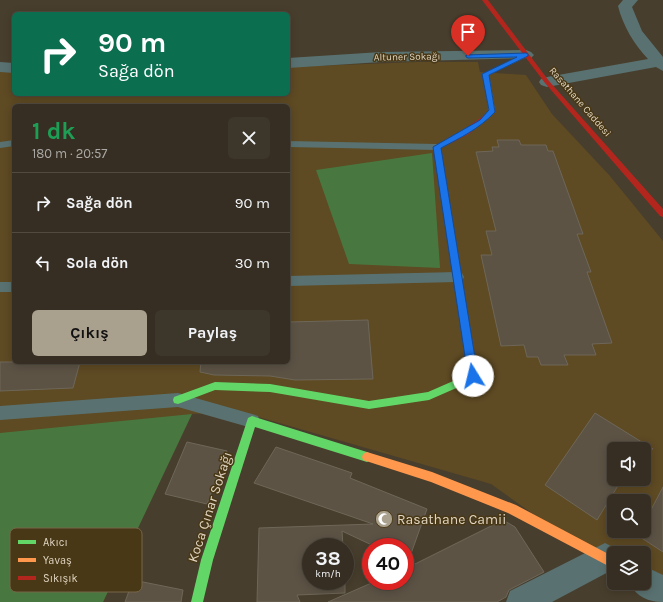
<!DOCTYPE html>
<html lang="tr">
<meta charset="utf-8">
<style>
body{margin:0;font-family:Karla,sans-serif;background:#3d362a;color:#f1f3f6;height:100vh;display:flex;flex-direction:column;font-size:15px;white-space:nowrap}
*{box-sizing:border-box;margin:0}
p{font-size:13px;color:#aaa8a5}
.icon{flex:none;width:22px;height:22px;fill:none;stroke:currentColor;stroke-width:2;stroke-linecap:round;stroke-linejoin:round}
.map{position:relative;flex:1;overflow:hidden}
.drawer{position:absolute;left:12px;top:104px;width:278px;height:260px;display:flex;flex-direction:column;background:#362e22;border-radius:6px;box-shadow:0 2px 10px #0003,0 0 0 1px #504a40}
.drawer>*{flex:none}
.banner{position:absolute;left:12px;top:12px;width:278px;height:84px;border-radius:6px;box-shadow:0 2px 10px #0003,0 0 0 1px #504a40;background:#0b6e4f;color:#fff;overflow:hidden}
.tools{position:absolute;left:607px;top:442px;display:grid;gap:8px}
.tools a{display:grid;place-items:center;width:44px;height:44px;border-radius:6px;background:#362e22;box-shadow:0 2px 10px #0003,0 0 0 1px #504a40;font-size:20px}
.speed{position:absolute;left:302px;top:538px;display:flex;gap:8px;font-size:20px;font-weight:700;text-align:center}
.speed>*{display:grid;place-content:center;width:52px;height:52px;border-radius:50%;background:#362e22;box-shadow:0 2px 10px #0003,0 0 0 1px #504a40;line-height:1}
.speed small{font-size:10px;font-weight:400}
.speed .limit{border:6px solid #d22;background:#fff;color:#111}
.pin{position:absolute;display:grid;place-items:center;width:34px;height:34px;color:#fff;margin:-41px -17px;border-radius:50% 50% 50% 0;rotate:-45deg;box-shadow:0 0 4px #0007}
.pin .icon{rotate:45deg}
.me{position:absolute;width:44px;margin:-22px;rotate:351deg;stroke-linejoin:round;filter:drop-shadow(0 0 3px #0008)}
.turn{display:flex;align-items:center;gap:14px;height:84px;padding:0 20px;font-size:18px}
.turn .icon{width:52px;height:52px;stroke-width:2.5}
.turn b{display:block;font-size:28px;line-height:34px}
.round{display:grid;place-items:center;flex:none;width:42px;height:42px;border-radius:6px;background:#3d362a}
.overview{display:flex;align-items:center;justify-content:space-between;height:68px;padding:0 20px}
h1{font-size:24px;font-weight:700;line-height:30px;color:#1e9e55}
.action{display:flex;gap:8px;margin-top:auto;padding:8px 20px}
.action a{flex:1;height:46px;border-radius:6px;background:#aaa08e;color:#111;font-size:16px;font-weight:700;line-height:46px;text-align:center}
.action a+a{background:#3d362a;color:#f1f3f6}
ul{padding:0;list-style:none}
li{display:flex;align-items:center;gap:12px;height:60px;padding:0 20px;border-top:1px solid #504a40}
li div{flex:1}
li b{display:block;font-size:15px}
li em{font-style:normal}
.map>svg:first-child{display:block}
.built{fill:#5e4a23;fill-rule:evenodd}
.green{fill:#48783f}
.building{fill:#5c5345;stroke:#6e6758}
.lines{fill:none;stroke-linecap:round;stroke-linejoin:round}
.lane{fill:#597271;fill-rule:evenodd}
.street{fill:#597271;fill-rule:evenodd}
.fast{fill:#63d668;fill-rule:evenodd}
.slow{fill:#ff974d;fill-rule:evenodd}
.jam{fill:#b3261e;fill-rule:evenodd}
.route{fill:#1a73e8;stroke:#114b97}
.labels{text-anchor:middle;dominant-baseline:central;stroke-width:3;stroke-linejoin:round;paint-order:stroke}
.far-street-label{font-size:10px;fill:#dfd5c2;stroke:#493816}
.near-street-label{font-size:14px;fill:#dfd5c2;stroke:#493816}
.near-poi-label{font-size:14px;fill:#dfd5c2;stroke:#493816;text-anchor:start}
.key{fill:#493816;stroke:#76674a;stroke-width:1}
.key-label{font-size:11px;fill:#dfd5c2}
</style>
<div class="map">
<svg width="663" height="602" viewBox="0 0 663 602">
<rect width="100%" height="100%" fill="#483e2d"/>
<path class="built" d="M417 62H478L480 72 526 75 552 114 610 176 663 241V602H656L630 583H644V553H614V572L491 484 241 412 191 414 103 602H0V71H14V94H288V67ZM14 106H288V362H14ZM614 449H644V479H614ZM614 501H644V531H614Z"/>
<g class="green">
<path d="M432 153 440 268 349 264 316 170Z"/>
<path d="M192 414 103 602H0V433Z"/>
</g>
<g class="building">
<path d="M497 140H519L521 145H546L548 151H553L583 234H577L591 272H587L612 343 592 344 596 355H564L568 365H541L538 357H527L524 345 501 346 481 255H492L486 231H496L476 152 493 151 492 147H499Z"/>
<path d="M368 320 373 379 295 380 270 376 214 375 200 372 201 362H288V322Z"/>
<path d="M0 362H80L73 388 0 391Z"/>
<path d="M595 413 653 449H614V482L619 484 597 520 545 485Z"/>
<path d="M187 442 227 451 207 504 165 494Z"/>
<path d="M276 447 352 473 350 478 427 509 408 562 405 561V547H376L342 531 343 547H311V581H345V593L297 595 300 602H257L259 528 373 524 254 483Z"/>
<path d="M663 487V552L637 535 640 531H644V523Z"/>
<path d="M503 520 515 527 544 572 509 590 506 597 497 602H328L376 581H405V569Z"/>
<path d="M133 580 183 590 181 602H125Z"/>
</g>
<g class="lines">
<g class="lane">
<path d="M14 140V146L0 148V142Z"/>
<path d="M288 141 437 144 443 147 437 150 288 147Z"/>
<path d="M457 272 462 273 464 277 462 281 457 282 288 286V276Z"/>
<rect x="0" y="282" width="14" height="10"/>
<path d="M178 393 252 414 258 416 260 421 258 426 252 428 178 407 0 420V406Z"/>
</g>
<g class="street">
<path d="M623 0H638L632 7 642 31 663 57V71L656 67 547 87 541 85 539 82 541 79 547 77 648 59C634 44 623 26 618 6Z"/>
<path d="M526 50 531 52 534 55 531 58 381 62 288 68V58L381 52Z"/>
<path d="M0 62 14 63V73L0 72Z"/>
<path d="M605 543 615 548 617 553H614V569L552 602H506L510 591Z"/>
<path d="M644 566 663 575V602C649 602 636 597 630 583H644Z"/>
</g>
<g class="fast">
<path d="M467 375 470 376 472 379 470 382 429 400 369 409 270 392 215 390 178 404 174 403 173 400 174 397 215 382 270 384 369 401 428 392Z"/>
<path d="M252 416 367 452 371 454 372 457 371 460 367 462 255 427 213 560 203 602H191L201 560 247 421 248 418Z"/>
</g>
<g class="slow">
<path d="M526 53 528 54V56L489 75 495 111 491 115H487L486 114 489 111 483 74Z"/>
<path d="M367 452 432 472 516 505 614 557V569L508 513 431 482 363 460 362 457 363 454Z"/>
</g>
<g class="jam">
<path d="M482 0H488L549 81 663 209V217L660 216 545 83Z"/>
<path d="M489 112 492 114 491 115 469 134 441 148 478 376 476 379 467 383 464 382 462 379 464 376 468 374 433 147 463 130Z"/>
</g>
</g>
<path class="route" d="M526 53 528 54V56L489 75 495 112C479 129 460 138 441 148L478 376 473 380 468 376 433 147 480 120 489 110 482 74 517 57 468 58 466 57V55Z"/>
<defs>
<symbol id="mosque-disc" viewBox="-11 -11 22 22"><circle r="9.5" fill="#aaa08e" stroke="#493816"/><path d="M3.5-4.9A6 6 0 1 0 3.5 4.9A5 5 0 1 1 3.5-4.9Z" fill="#fff"/></symbol>
</defs>
<g fill-rule="evenodd">
<use href="#mosque-disc" x="374" y="509" width="20" height="20"/>
</g>
<g class="labels">
<g class="far-street-label">
<text transform="translate(407 57) rotate(-1)">Altuner Sokağı</text>
<text transform="translate(580 102) rotate(49)">Rasathane Caddesi</text>
</g>
<g class="near-street-label">
<text transform="translate(210 507) rotate(-72)">Koca Çınar Sokağı</text>
</g>
<g class="near-poi-label">
<text x="397" y="519">Rasathane Camii</text>
</g>
</g>
<rect x="10" y="528" width="132" height="64" rx="6" class="key"/>
<rect x="18" y="540" width="18" height="4" fill="#63d668"/>
<rect x="18" y="558" width="18" height="4" fill="#ff974d"/>
<rect x="18" y="576" width="18" height="4" fill="#b3261e"/>
<g class="key-label">
<text x="43" y="546">Akıcı</text>
<text x="43" y="564">Yavaş</text>
<text x="43" y="582">Sıkışık</text>
</g>
</svg>
<div class="tools">
<a><svg class="icon" aria-label="sound" viewBox="0 0 24 24"><path d="M4 9h4l5-4v14l-5-4H4zM17 9q2 3 0 6"/></svg></a>
<a><svg class="icon" aria-label="search" viewBox="0 0 24 24"><circle cx="10" cy="10" r="6"/><path d="M15 15l6 6"/></svg></a>
<a><svg class="icon" aria-label="layers" viewBox="0 0 24 24"><path d="M12 4l9 5-9 5-9-5zM3 14l9 5 9-5"/></svg></a>
</div>
<div class="speed"><div>38<small>km/h</small></div><div class="limit">40</div></div>
<div class="pin" style="left:468px;top:56px;background:#d93025"><svg class="icon" aria-label="arrive" viewBox="0 0 24 24"><path d="M6 21V4h12l-3 4 3 4H6"/></svg></div>
<svg class="me" style="left:473px;top:376px" viewBox="-20 -20 40 40"><circle r="19" fill="#fff"/><path d="M0-13L10 11 0 6-10 11z" fill="#1a73e8"/></svg>
<div class="banner">
<div class="turn"><svg class="icon" aria-label="right" viewBox="0 0 24 24"><path d="M7 20v-9h11M14 6l5 5-5 5"/></svg><div><b>90 m</b>Sağa dön</div></div>
</div>
<section class="drawer">
<div class="overview"><div><h1>1 dk</h1><p>180 m · 20:57</p></div><a class="round"><svg class="icon" aria-label="close" viewBox="0 0 24 24"><path d="M6 6l12 12M18 6L6 18"/></svg></a></div>
<ul>
<li><svg class="icon" aria-label="right" viewBox="0 0 24 24"><path d="M7 20v-9h11M14 6l5 5-5 5"/></svg><div><b>Sağa dön</b></div><em>90 m</em></li>
<li><svg class="icon" aria-label="left" viewBox="0 0 24 24"><path d="M17 20v-9H6M10 6l-5 5 5 5"/></svg><div><b>Sola dön</b></div><em>30 m</em></li>
</ul>
<div class="action"><a>Çıkış</a><a>Paylaş</a></div>
</section>
</div>
